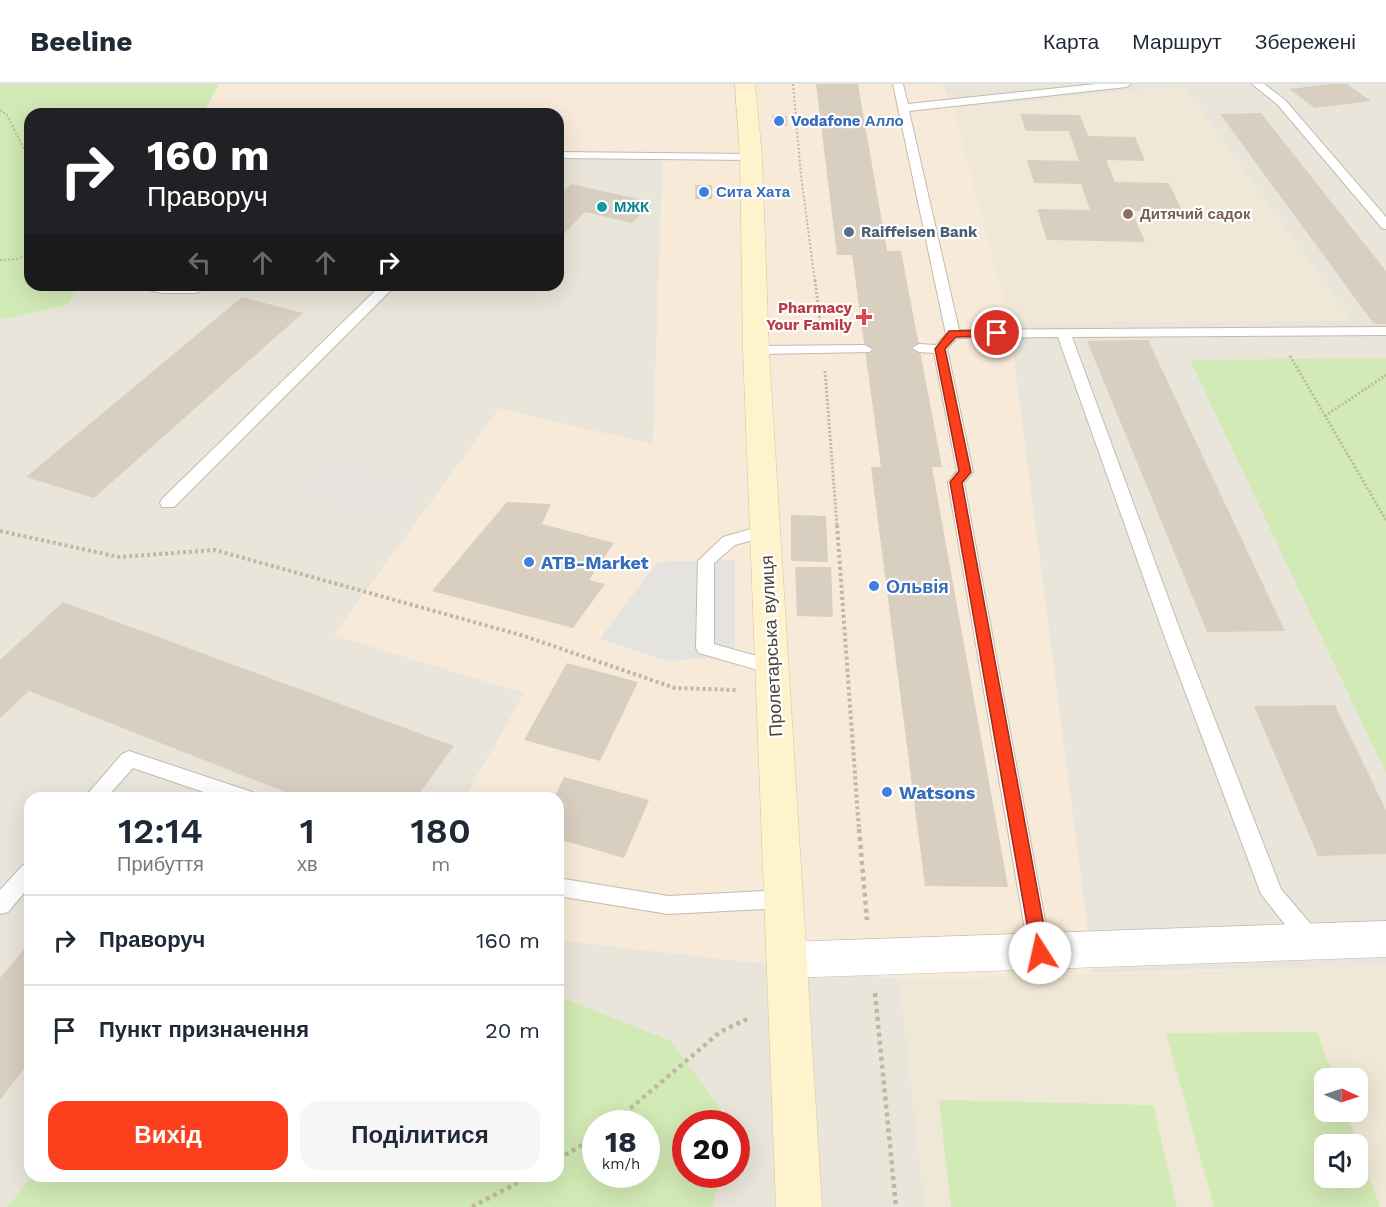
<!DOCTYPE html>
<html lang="uk">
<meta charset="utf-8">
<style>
body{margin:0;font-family:"Work Sans",sans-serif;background:#f6f6f7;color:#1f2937;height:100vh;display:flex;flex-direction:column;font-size:22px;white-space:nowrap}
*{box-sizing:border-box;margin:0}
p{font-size:20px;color:#747a83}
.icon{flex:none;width:33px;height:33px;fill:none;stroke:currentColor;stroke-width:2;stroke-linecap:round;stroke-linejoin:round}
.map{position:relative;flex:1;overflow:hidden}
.sheet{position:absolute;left:24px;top:708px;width:540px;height:390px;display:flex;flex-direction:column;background:#fff;border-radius:18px;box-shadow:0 6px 24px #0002}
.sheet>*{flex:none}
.top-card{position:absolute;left:24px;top:24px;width:540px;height:183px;border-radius:18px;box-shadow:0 6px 24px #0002;background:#202124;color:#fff;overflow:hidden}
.needle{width:39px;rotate:93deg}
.fabs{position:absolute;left:1314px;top:984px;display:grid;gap:12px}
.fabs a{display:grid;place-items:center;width:54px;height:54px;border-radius:12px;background:#fff;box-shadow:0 6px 24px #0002;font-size:30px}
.speed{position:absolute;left:582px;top:1026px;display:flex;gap:12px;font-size:30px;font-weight:700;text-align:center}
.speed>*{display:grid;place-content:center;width:78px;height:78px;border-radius:50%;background:#fff;box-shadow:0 6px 24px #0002;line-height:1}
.speed small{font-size:15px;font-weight:400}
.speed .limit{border:9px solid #d22;background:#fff;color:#111}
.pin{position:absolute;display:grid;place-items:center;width:51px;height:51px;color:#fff;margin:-26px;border:3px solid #fff;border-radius:50%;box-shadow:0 2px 6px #0007}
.me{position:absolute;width:66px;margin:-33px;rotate:350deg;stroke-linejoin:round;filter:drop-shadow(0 0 4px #0008)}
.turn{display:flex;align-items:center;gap:21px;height:126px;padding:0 24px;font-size:27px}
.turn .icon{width:78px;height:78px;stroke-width:2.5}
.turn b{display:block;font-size:42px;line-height:51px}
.lanes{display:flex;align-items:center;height:57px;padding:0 24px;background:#0003;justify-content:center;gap:30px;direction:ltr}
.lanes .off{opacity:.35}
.eta{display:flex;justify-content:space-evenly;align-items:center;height:102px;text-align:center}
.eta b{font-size:36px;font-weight:600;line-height:42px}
.action{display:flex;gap:12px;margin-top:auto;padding:12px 24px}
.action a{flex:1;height:69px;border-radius:18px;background:#fc3f1d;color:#fff;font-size:24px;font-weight:600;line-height:69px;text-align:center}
.action a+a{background:#f6f6f7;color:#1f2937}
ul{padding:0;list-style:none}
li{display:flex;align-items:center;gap:18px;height:90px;padding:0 24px;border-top:2px solid #e0e1e3}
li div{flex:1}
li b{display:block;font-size:22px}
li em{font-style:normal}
header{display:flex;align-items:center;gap:36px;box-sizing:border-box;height:84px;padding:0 30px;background:#fff;border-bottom:2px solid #e0e1e3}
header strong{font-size:28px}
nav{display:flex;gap:33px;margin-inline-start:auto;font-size:21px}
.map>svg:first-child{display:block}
.residential{fill:#eae5da;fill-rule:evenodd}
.commercial{fill:#f7ead8}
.industrial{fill:#e6e2dd}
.education{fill:#efe8d6;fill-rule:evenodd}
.green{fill:#d2eab5;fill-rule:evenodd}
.parking{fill:#e5e3e0}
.building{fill:#d8cfc1}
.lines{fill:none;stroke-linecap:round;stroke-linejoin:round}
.lane-casing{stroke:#c2bbae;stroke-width:2}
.street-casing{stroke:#c2bbae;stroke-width:1}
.secondary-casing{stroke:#d6c79b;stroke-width:1}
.path-far3{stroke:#c4b79f;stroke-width:2;stroke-dasharray:2 2;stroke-linecap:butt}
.path-far2{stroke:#c4b79f;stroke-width:3;stroke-dasharray:2 2;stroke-linecap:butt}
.path-far1{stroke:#c4b79f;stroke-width:4;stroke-dasharray:3 3;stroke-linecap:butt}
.path{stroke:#c4b79f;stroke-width:4.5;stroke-dasharray:4 4;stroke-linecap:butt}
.lane{fill:#fff;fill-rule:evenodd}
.street{fill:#fff;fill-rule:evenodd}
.secondary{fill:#fff3cd;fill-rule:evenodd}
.route{fill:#fc3f1d;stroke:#a42913;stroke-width:1.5}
.shop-dot{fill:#3f7fe0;stroke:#fff;stroke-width:2}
.culture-dot{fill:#0f9aa8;stroke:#fff;stroke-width:2}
.education-dot{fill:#8d6e63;stroke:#fff;stroke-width:2}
.service-dot{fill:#5c6f8a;stroke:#fff;stroke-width:2}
.health-dot{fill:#e0444e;stroke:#fff;stroke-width:2}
.labels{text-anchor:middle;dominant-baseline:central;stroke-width:4.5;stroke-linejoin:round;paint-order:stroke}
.far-shop-label{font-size:15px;font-weight:bold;fill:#366cbe;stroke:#fff;text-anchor:start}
.far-culture-label{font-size:15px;font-weight:bold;fill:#0d838f;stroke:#fff;text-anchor:start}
.far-education-label{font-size:15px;font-weight:bold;fill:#785e54;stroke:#fff;text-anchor:start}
.far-service-label{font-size:15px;font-weight:bold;fill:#4e5e75;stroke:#fff;text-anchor:start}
.far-health-label{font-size:15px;font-weight:bold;fill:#be3a42;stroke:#fff;text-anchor:end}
.shop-label{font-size:18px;font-weight:bold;fill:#366cbe;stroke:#fff;text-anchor:start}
.street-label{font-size:18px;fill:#4b4439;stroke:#fff}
</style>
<header>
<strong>Beeline</strong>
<nav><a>Карта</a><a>Маршрут</a><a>Збережені</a></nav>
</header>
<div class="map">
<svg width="1386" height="1123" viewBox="0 0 1386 1123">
<rect width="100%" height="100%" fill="#f6f3ec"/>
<g class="residential">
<path d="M942 0H1386V882L1093 889 1009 239 1351 236 1183 2 954 25Z"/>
<path d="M558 71 663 73 653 361 499 325 334 551 525 609 465 714H30V1092H558V856L900 895 925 1123H0V236L67 221 80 202 78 201H558ZM596 1040H646V1090H596ZM686 1040H736V1090H686Z"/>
</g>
<path class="commercial" d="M219 0H942L954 25 1009 239 1093 889 900 895 558 856V714H465L524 609 334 551 499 325 653 360 663 73 558 71V30H203Z"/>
<path class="industrial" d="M326 375 427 403 395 440 293 410Z"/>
<g class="education">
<path d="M1183 2 1352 236 1009 239 954 25Z"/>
<path d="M1386 882V1123H925L900 895ZM1324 994H1358V1028H1324ZM1324 1060H1358V1094H1324Z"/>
</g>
<g class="green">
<path d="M0 0H219L203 30H30V167L23 173 30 176V201L80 202 67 221 0 236Z"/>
<path d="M1386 274V689L1190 276Z"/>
<path d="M558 912 671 957 730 1039 686 1040V1090L721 1091 712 1123H8L31 1092H558ZM596 1040H646V1090H596Z"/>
<path d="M1317 948 1334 994H1324V1028H1346L1380 1123H1214L1166 949ZM1358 1060V1094H1324V1060Z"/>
<path d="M939 1016 1153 1021 1177 1123H951Z"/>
</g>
<path class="parking" d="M735 476V572L668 577 600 555 657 478Z"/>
<g class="building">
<path d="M816 0H858L887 167H901L942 383H932L1008 803 925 802 871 383H881L852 171H837Z"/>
<path d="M1330 0H1347L1371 17 1315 24 1289 5Z"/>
<path d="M1261 29 1386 187V240H1374L1220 30Z"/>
<path d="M1020 30 1080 31 1088 52 1135 53 1145 77 1106 76 1115 98 1169 99 1182 127H1132L1145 158 1047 156 1037 125 1090 126 1081 100 1034 99 1027 76 1079 77 1069 47H1026Z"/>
<path d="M772 31 787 32V42L772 41Z"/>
<path d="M571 100 652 118 632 139 585 128 558 156V113Z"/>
<rect x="695" y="101" width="17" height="14"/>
<path d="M242 213 303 229 94 414 26 393Z"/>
<path d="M1148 256 1285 547 1207 548 1087 257Z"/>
<path d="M507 418 551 420 542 440 614 459 589 496 605 500 573 544 432 507Z"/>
<path d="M791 431 826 432 828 478 791 477Z"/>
<path d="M795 483H831L833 533 797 532Z"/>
<path d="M63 518 454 662 416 714H300L29 607 0 634V576Z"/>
<path d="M567 579 638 598 600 677 524 656Z"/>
<path d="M1335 621 1386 726V770L1318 772 1254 622Z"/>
<path d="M564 693 649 716 624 774 558 755V714H554Z"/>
<path d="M30 858V977L0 1016V894Z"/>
</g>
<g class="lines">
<defs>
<g id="lane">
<path d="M893 0H903L908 20 1096 0H1131L1126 3 909 27 959 246 1386 243V251L1072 253 1183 554 1281 805 1320 851 1323 858 1320 865 1312 868 1304 865 1261 810 1165 554 1058 253 957 254 947 265 973 388 964 399 1051 869 1048 876 1040 879 1032 876 1029 869 948 398 957 387 934 269 919 268 912 264 919 260 936 261 946 250Z"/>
<path d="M1252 0H1264L1285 16 1386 133V145L1382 144 1277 20Z"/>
<path d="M558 68 751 70 757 73 751 76 558 74Z"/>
<path d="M137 201H205L199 208 194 209H162L139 204Z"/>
<path d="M381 201H396L174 423H162L160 419 162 415Z"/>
<path d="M865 261 872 265 870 268 756 270 749 266 756 262Z"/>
<path d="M765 441 771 443 773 447 771 451 735 461 714 479V560L778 578 781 583 778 588 772 590 699 569 696 564 698 477 723 453Z"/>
<path d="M129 667 252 708 255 714H221L133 684 106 714H84L122 670Z"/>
<path d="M30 778V802L8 828 0 830V806L23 781Z"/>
<path d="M558 794 668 812 784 806 792 808 795 815 792 822 784 824 668 830 558 812Z"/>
</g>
<path id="street" d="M1386 837V873L787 894 773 889 767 876 773 863 787 858Z"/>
<path id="secondary" d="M735 0H755L762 73 769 266 822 1123H776L743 266 740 73Z"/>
</defs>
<use href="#lane" class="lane-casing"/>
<use href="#street" class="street-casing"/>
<use href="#secondary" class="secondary-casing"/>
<g class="path-far3">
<path d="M793 0 801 91 815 198"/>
<path d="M0 26 7 31 30 77"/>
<path d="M0 176 17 175 30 170"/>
</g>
<g class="path-far2">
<path d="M815 196 821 244"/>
<path d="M1290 272 1386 436"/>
<path d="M825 287 837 442"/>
<path d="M1325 332 1386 291"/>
</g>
<g class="path-far1">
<path d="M837 441 859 746"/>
<path d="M0 447 119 473 215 466 524 552 675 604 737 606"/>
</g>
<g class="path">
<path d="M859 745 867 836"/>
<path d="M875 909 896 1123"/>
<path d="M612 1040 720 948 749 934"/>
<path d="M558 1075 596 1053"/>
<path d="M472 1123 530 1092"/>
</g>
<use href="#lane" class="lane"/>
<use href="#street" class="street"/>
<use href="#secondary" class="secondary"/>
</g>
<path class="route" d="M997 246 1001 247V252L956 253 945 265 971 388 962 399 1049 869 1046 874 1040 876 1034 874 1032 869 950 398 959 387 935 265 949 247Z"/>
<g class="shop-dot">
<circle cx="779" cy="37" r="6"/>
<circle cx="704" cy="108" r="6"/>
<circle cx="529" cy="478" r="6"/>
<circle cx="874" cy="502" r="6"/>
<circle cx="887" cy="708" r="6"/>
</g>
<circle class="culture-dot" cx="602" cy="123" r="6"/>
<circle class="education-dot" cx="1128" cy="130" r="6"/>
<circle class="service-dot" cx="849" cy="148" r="6"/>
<path class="health-dot" d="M861 224h6v6h6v6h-6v6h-6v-6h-6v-6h6z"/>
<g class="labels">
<g class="far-shop-label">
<text x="791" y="37">Vodafone Алло</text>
<text x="716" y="108">Сита Хата</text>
</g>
<g class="far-culture-label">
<text x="614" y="123">МЖК</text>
</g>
<g class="far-education-label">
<text x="1140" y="130">Дитячий садок</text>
</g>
<g class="far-service-label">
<text x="861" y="148">Raiffeisen Bank</text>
</g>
<g class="far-health-label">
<text x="852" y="224">Pharmacy<tspan x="852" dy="17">Your Family</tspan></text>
</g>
<g class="shop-label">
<text x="541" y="478">ATB-Market</text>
<text x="886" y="502">Ольвія</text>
<text x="899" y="708">Watsons</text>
</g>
<g class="street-label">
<text transform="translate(771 562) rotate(-93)">Пролетарська вулиця</text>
</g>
</g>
</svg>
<div class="fabs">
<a><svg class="needle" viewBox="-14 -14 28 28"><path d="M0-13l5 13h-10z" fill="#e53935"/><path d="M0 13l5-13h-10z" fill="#747a83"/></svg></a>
<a><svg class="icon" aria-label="sound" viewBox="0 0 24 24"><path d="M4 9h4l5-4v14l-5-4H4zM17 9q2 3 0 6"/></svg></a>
</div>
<div class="speed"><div>18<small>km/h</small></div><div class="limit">20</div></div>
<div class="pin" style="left:997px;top:249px;background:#d93025"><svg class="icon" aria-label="arrive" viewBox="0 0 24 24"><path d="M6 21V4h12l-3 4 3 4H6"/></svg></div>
<svg class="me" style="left:1040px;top:869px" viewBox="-20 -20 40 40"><circle r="19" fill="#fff"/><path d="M0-13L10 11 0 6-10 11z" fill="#fc3f1d"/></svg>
<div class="top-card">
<div class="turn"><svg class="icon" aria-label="right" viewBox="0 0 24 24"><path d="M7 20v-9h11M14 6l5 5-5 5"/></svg><div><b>160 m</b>Праворуч</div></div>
<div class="lanes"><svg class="icon off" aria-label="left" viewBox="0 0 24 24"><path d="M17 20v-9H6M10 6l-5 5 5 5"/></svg><svg class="icon off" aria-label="ahead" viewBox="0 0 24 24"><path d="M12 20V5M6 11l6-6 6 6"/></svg><svg class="icon off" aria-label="ahead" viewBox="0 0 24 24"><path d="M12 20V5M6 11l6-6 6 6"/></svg><svg class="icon" aria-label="right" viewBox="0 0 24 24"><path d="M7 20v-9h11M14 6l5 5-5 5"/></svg></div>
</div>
<section class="sheet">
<div class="eta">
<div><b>12:14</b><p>Прибуття</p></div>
<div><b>1</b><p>хв</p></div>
<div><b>180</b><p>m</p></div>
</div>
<ul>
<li><svg class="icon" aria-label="right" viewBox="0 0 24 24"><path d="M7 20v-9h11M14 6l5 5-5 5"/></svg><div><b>Праворуч</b></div><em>160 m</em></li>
<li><svg class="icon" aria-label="arrive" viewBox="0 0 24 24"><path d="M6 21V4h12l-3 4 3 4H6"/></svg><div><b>Пункт призначення</b></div><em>20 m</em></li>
</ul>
<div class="action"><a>Вихід</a><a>Поділитися</a></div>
</section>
</div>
